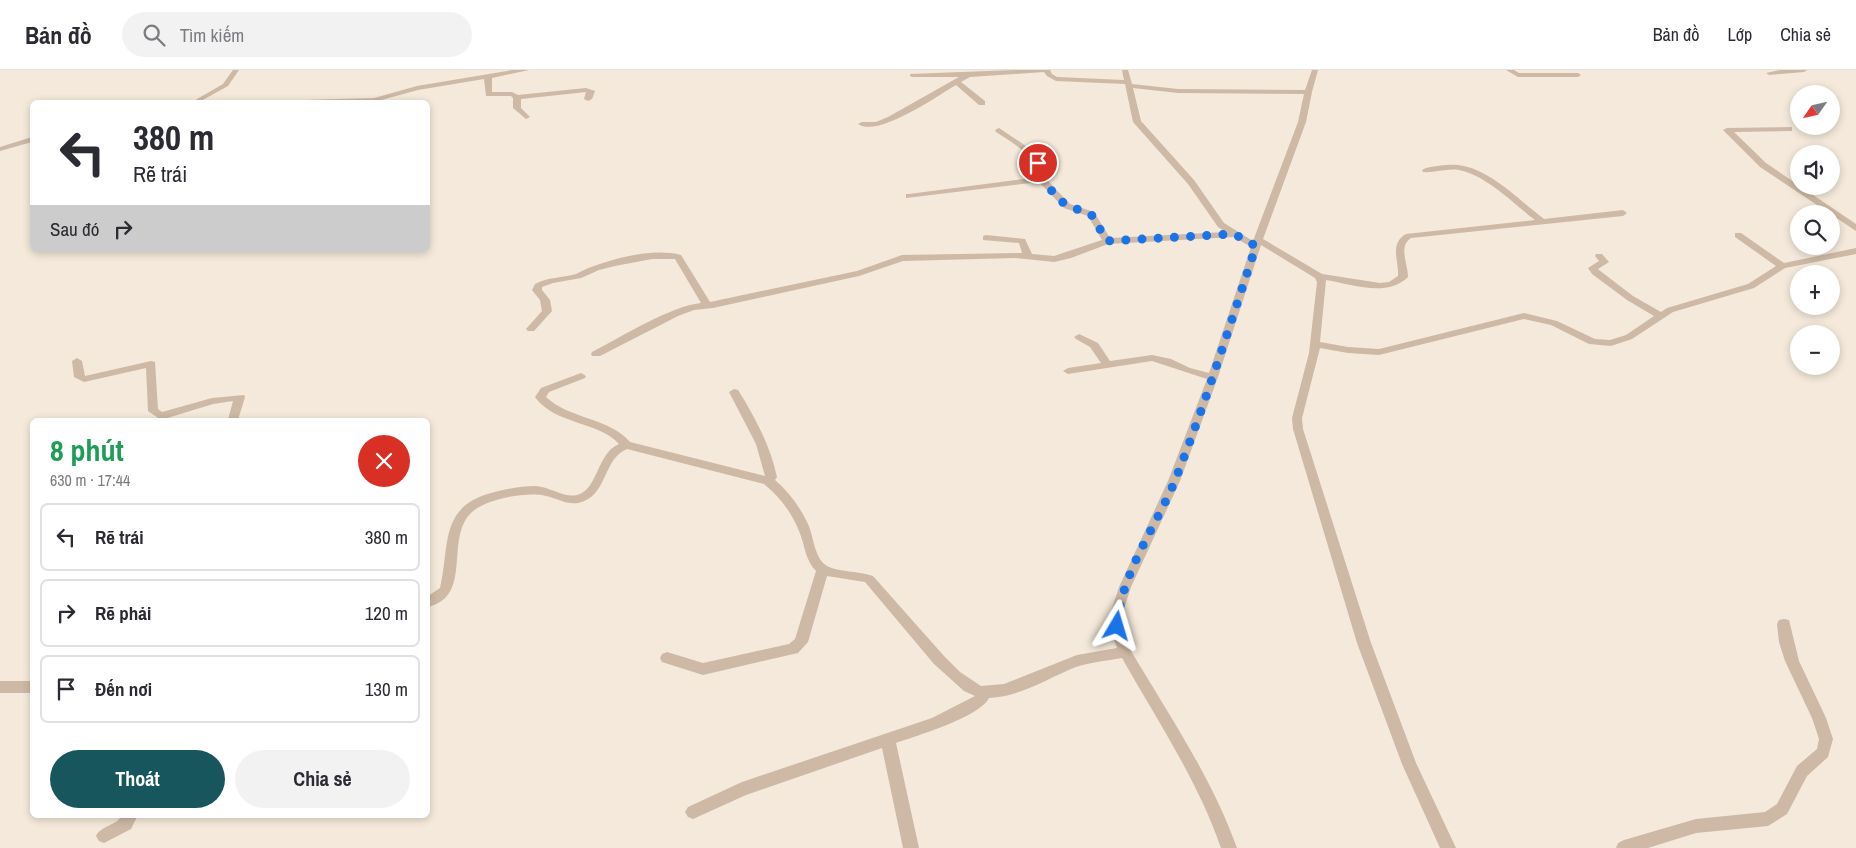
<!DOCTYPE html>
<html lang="vi">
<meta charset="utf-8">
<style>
body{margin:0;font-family:"Archivo Narrow",sans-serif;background:#f2f2f3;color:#2b2b33;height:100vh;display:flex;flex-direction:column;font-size:19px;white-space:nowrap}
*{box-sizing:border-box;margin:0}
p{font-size:16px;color:#7c7c81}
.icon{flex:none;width:28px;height:28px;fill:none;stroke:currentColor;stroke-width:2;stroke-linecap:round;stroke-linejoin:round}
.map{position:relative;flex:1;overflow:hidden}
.side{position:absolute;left:30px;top:348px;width:400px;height:400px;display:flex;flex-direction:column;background:#fff;border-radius:8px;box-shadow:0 2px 8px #0003}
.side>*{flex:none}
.guide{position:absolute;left:30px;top:30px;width:400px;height:152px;border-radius:8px;box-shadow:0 2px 8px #0003;background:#fff;color:#2b2b33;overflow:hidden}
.needle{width:32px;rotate:236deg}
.tools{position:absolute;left:1790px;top:15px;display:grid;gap:10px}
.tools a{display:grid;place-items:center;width:50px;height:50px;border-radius:50%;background:#fff;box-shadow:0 2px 8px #0003;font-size:25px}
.pin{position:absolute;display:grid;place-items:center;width:42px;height:42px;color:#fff;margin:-21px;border:2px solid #fff;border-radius:50%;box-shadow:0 1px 5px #0007}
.me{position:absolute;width:55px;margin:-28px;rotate:7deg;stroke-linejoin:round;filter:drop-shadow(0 0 4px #0008)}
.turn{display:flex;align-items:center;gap:18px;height:105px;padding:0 20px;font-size:22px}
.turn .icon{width:65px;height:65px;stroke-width:2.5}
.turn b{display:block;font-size:35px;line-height:42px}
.then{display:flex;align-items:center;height:48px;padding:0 20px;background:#0003;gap:10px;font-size:19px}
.round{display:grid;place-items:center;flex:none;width:52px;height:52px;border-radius:26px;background:#f2f2f3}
.overview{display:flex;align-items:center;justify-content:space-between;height:85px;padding:0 20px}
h1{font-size:30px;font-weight:700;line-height:38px;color:#1e9e55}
.button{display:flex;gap:10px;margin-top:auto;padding:10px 20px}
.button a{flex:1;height:58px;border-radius:30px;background:#18565e;color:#fff;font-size:20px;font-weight:700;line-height:58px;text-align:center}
.button a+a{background:#f2f2f3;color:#2b2b33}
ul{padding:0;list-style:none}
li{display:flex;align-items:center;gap:15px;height:68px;margin:0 10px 8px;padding:0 10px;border:2px solid #e1e1e2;border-radius:8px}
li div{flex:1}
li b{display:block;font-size:19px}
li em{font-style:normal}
header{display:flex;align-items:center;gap:30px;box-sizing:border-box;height:70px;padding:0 25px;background:#fff;border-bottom:1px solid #e1e1e2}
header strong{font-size:24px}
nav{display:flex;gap:28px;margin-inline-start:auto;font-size:18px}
.search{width:350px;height:45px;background:#f2f2f3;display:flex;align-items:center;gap:12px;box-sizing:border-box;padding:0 18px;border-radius:28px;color:#7c7c81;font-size:19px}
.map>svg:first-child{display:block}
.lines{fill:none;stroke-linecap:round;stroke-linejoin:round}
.minor{fill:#cdb9a5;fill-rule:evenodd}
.route{stroke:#1a73e8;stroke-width:9;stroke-dasharray:0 16.2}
</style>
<header>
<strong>Bản đồ</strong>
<div class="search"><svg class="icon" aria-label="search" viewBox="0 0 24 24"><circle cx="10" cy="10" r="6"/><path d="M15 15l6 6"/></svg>Tìm kiếm</div>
<nav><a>Bản đồ</a><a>Lớp</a><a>Chia sẻ</a></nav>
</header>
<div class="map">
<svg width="1856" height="778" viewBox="0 0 1856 778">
<rect width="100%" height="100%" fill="#f4e9da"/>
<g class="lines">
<g class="minor">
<path d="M233 0H239L228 16 199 32H192L223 14Z"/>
<path d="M513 0H529L492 8V22H512L518 25 586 18 595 21 592 29 588 31 584 29 586 22 521 29V38L530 47 526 49 513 38V28L511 26H486L484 9 418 20 374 32H300L304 30 374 28 417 16Z"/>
<path d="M1014 0H1050L1052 4 1057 7 1124 10 1122 0H1128L1132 14 1178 19 1305 20 1312 0H1318L1312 22 1306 52 1263 169 1322 204 1380 213 1389 212 1398 206C1399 190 1389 174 1406 164L1535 150C1514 134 1486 105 1459 100 1447 98 1435 103 1423 102L1422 100 1426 98C1436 96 1447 94 1458 95 1489 98 1520 131 1544 149L1623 140 1627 143 1623 146 1411 168C1398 176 1408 194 1408 207 1387 228 1351 214 1326 210L1320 272 1348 277 1379 279 1524 243 1557 251 1595 269 1610 270 1626 265 1654 246 1627 230 1592 204 1588 198 1599 191 1595 186 1596 184H1602L1609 192 1598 199 1599 200 1633 226 1661 242 1667 238 1748 214 1776 196 1735 167V163H1741L1784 193 1856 178V184L1785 198 1754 218 1673 242 1632 269 1611 276 1589 274 1551 255 1524 249 1379 285 1348 283 1320 278 1302 348 1303 359 1371 573 1416 693 1456 778H1440L1402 694 1357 573 1293 359 1292 348 1309 283 1317 212 1315 208 1261 175 1218 307 1180 411 1131 517 1124 539V557L1131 581C1169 645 1212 708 1237 778H1221C1198 711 1157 650 1122 588 1106 591 1091 592 1076 597 1048 608 1020 627 989 628 980 647 916 666 896 673L919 778H903L882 678 746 725 693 749 688 747 685 742 688 737 742 712 932 648 975 626 964 621 934 594 865 512 827 506 808 572 798 583 703 605 662 592 660 588 662 584 667 582 703 593 789 574 795 569 816 501C805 490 805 475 799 461 792 443 780 427 764 414L627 379C602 389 608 427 578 433 567 435 556 428 546 426 527 421 483 429 470 444 445 471 473 526 428 537V526L440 518C450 476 439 437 491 423 506 419 521 416 536 416 550 417 564 428 577 425 598 420 597 383 619 374 599 351 555 355 535 327L541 318 581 303 586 306 585 308 549 322 546 327C569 349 610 348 630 372L765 406 756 374 729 322 734 319 738 320C755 347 770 375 777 407L775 410C789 422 800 437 808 454 814 467 814 488 827 496 838 502 860 501 873 506L944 586 960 602 981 616 1004 614 1077 585 1117 578 1110 557 1112 539 1119 517 1168 411 1207 309 1152 291 1068 304 1063 301 1068 298 1101 293 1090 277 1076 269 1074 267 1079 264 1098 273 1110 291 1152 285 1171 289 1190 298 1209 303 1251 177 1234 167 1108 174 1071 188 1054 192 1015 188 903 191 859 206 713 238 694 240 678 246 600 286H592L591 284 592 282C621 267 671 236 701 233L675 189H652L615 196 599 200 581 208 553 213 542 217V220L550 230 552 241 534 261H528L526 259 542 241 540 230 532 220 535 214C548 207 562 208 576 204 582 201 587 198 594 196 619 187 655 178 681 185L710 232 857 201 902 185 1022 183 1019 173 983 170V166L986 165 1025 169 1032 184 1054 186 1102 170 1088 146 1064 138 1039 112 906 128V124H909L1038 107C1035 85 1013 73 996 62L995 60 999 58 1023 74 1036 85 1042 94 1046 109 1070 134 1094 142 1110 168 1226 162 1218 157 1188 114 1133 52 1125 14 1056 11 1047 6 1044 2 970 7 961 12 985 31V35H979L956 15C937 26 878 68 858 54L862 52H876L888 47 959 7H912L910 6V4ZM1133 18 1178 23 1304 24 1298 52 1253 171 1224 153 1194 110 1141 51Z"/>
<path d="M1506 0H1514L1519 3H1578L1581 5 1578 7H1518Z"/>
<path d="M1780 0H1807L1804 2 1769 5 1766 3Z"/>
<path d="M1792 57V61H1789L1734 62 1766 93 1856 154V161L1760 97 1723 60 1727 58Z"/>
<path d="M29 68H32V72L0 81V77Z"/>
<path d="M77 288 82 291 85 306 151 291 155 292 158 339 162 342 212 328 244 325 245 327 238 350H228L233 331 213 334 161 350 148 341 146 298 84 312 74 307 72 291Z"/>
<path d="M1784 549 1789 550 1799 591 1826 648 1833 669 1828 687 1807 706 1787 744 1768 756 1696 763 1648 778H1616L1618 773 1624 770 1696 749 1765 742 1777 734 1797 696 1817 679 1819 669 1812 648 1785 591 1779 572 1777 554 1779 550Z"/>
<rect x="0" y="611" width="32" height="12"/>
<path d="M122 745H138L131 759 104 773 99 771 96 766C101 755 117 756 122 745Z"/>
</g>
</g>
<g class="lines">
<path class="route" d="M1038 93 1042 100V110L1061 131 1068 136 1091 144 1107 171 1234 164 1256 176C1230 255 1205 335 1174 413 1154 460 1121 504 1117 556"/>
</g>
</svg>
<div class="tools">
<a><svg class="needle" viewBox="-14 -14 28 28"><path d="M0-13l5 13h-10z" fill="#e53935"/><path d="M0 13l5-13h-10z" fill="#7c7c81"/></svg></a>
<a><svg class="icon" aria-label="sound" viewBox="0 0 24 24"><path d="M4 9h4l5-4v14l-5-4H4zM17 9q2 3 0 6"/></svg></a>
<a><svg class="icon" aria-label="search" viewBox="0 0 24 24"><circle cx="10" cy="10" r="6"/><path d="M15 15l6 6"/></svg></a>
<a>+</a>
<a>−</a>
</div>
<div class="pin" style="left:1038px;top:93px;background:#d93025"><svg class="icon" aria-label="arrive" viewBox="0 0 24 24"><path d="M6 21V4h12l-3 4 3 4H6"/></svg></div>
<svg class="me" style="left:1117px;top:556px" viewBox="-20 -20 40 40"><path d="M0-17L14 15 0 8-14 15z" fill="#1a73e8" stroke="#fff" stroke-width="4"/></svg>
<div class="guide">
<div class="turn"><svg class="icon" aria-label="left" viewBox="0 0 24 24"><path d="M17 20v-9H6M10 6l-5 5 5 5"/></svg><div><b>380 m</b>Rẽ trái</div></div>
<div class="then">Sau đó<svg class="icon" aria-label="right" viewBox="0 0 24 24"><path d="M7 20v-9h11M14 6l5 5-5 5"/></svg></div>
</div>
<section class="side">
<div class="overview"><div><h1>8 phút</h1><p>630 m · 17:44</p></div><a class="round" style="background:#d93025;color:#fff"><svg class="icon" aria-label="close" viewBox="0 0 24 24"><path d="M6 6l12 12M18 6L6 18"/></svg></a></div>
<ul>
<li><svg class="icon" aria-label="left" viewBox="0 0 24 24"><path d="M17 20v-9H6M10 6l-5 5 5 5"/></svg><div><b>Rẽ trái</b></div><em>380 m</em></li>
<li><svg class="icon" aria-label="right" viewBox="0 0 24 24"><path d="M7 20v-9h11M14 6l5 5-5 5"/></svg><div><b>Rẽ phải</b></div><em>120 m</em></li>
<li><svg class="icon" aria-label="arrive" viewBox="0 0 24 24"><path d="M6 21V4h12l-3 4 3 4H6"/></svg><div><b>Đến nơi</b></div><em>130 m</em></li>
</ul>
<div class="button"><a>Thoát</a><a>Chia sẻ</a></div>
</section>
</div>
